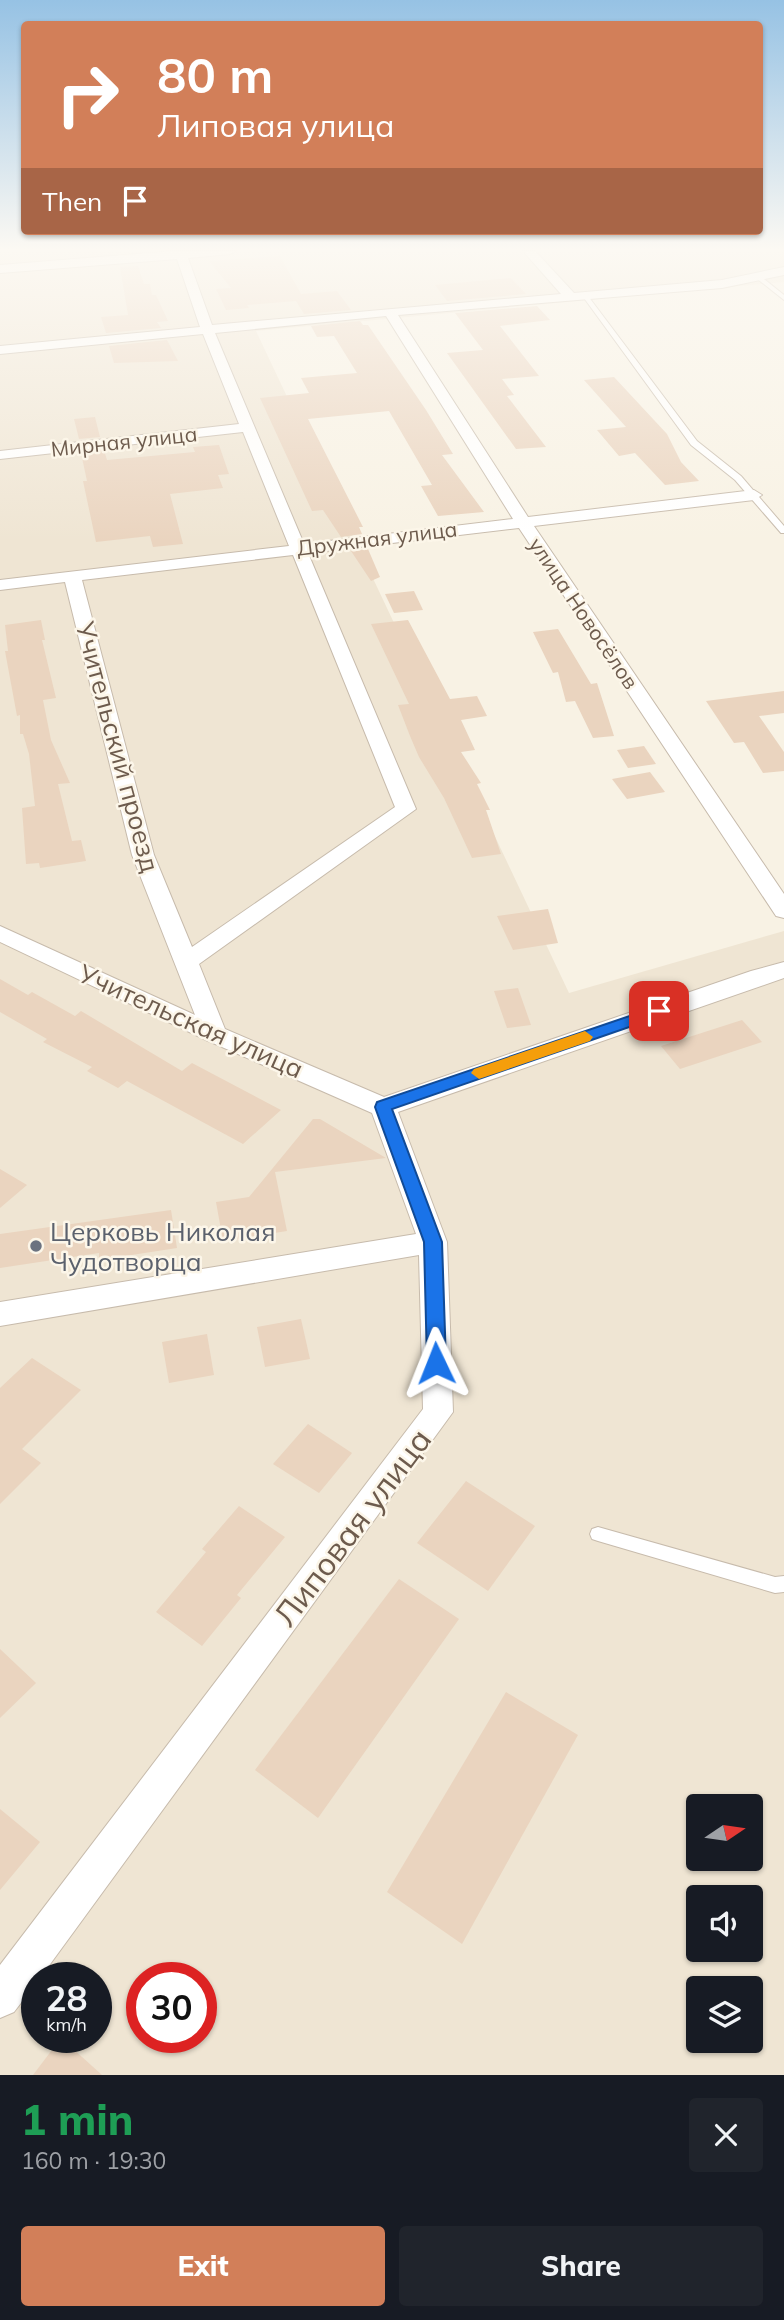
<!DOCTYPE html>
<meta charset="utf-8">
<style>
body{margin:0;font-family:Mulish,sans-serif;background:#20242c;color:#f1f3f6;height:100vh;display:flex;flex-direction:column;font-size:26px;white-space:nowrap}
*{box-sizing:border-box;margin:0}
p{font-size:23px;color:#9ea1a6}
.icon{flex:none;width:38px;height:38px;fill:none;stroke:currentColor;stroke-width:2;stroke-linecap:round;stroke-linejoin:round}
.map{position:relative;height:2075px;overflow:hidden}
.sheet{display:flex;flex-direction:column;background:#171b24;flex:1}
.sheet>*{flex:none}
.top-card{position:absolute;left:21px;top:21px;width:742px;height:214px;border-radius:7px;box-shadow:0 2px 5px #0004;background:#d27f59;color:#fff;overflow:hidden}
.needle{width:46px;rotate:77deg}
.controls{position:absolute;left:686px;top:1794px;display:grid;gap:14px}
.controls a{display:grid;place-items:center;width:77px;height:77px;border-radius:7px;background:#171b24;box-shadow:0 2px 5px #0004;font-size:35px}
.speed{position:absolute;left:21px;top:1962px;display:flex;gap:14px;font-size:35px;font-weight:700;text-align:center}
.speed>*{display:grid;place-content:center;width:91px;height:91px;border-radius:50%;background:#171b24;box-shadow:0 2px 5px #0004;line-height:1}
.speed small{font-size:18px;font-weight:400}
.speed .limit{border:10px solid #d22;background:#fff;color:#111}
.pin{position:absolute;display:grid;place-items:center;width:60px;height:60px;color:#fff;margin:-30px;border-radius:14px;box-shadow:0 4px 10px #0006}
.me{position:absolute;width:77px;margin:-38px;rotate:358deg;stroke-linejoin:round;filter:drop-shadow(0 0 5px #0008)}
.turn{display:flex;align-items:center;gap:24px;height:147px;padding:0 21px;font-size:32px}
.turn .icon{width:91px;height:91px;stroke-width:2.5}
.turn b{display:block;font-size:49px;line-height:60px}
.then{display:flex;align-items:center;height:66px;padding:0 21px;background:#0003;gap:14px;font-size:26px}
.round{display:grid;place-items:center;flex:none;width:74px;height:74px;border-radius:7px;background:#20242c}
.headline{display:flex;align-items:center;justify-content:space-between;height:119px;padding:0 21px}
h1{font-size:42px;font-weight:800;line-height:52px;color:#1e9e55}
.button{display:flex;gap:14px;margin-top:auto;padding:14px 21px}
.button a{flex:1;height:80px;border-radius:7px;background:#d27f59;color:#fff;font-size:28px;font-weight:800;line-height:80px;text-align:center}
.button a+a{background:#20242c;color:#f1f3f6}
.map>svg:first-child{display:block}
.residential{fill:#efe5d3;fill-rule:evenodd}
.building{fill:#ead4bf}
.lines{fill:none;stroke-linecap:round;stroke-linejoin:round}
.service-casing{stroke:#c7bbac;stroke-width:2}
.minor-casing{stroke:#c7bbac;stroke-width:2}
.service{fill:#fff;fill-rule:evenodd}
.minor{fill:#fff;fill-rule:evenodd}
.route{fill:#1a73e8;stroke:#114b97;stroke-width:2}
.slow{fill:#f59e0b}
.worship-dot{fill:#6b7280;stroke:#fcf6e9;stroke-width:2.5}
.labels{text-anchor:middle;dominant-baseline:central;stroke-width:5;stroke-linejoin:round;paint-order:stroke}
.far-street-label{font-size:21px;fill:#6d5b4d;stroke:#fcf6e9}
.street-label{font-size:26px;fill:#6d5b4d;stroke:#fcf6e9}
.worship-label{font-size:26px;fill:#5b616d;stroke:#fcf6e9;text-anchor:start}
.near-street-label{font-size:32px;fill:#6d5b4d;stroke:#fcf6e9}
</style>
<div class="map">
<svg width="784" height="2075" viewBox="0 0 784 2075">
<rect width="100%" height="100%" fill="#f8f2e4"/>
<path class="residential" d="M0 251H784V282L256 331 569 993 784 931V2075H0ZM698 1806H751V1858H698ZM698 1897H751V1950H698ZM37 1978H96V2037H37ZM142 1978H201V2037H142ZM698 1988H751V2040H698Z"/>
<g class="building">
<path d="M280 256 301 294 337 291 351 310 304 314 296 301 247 305 249 308 226 310 216 289 231 288 209 261Z"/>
<path d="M138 266 144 284H150L152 295H156L168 321 157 322 161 328 106 333 101 317 128 315 120 267Z"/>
<path d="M511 278 526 294 447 301 435 285Z"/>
<path d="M537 306 550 320 500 326 539 376 502 379 514 395 507 396 546 447 516 449 447 353 483 350 455 313Z"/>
<path d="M360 321 363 325H368L426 410 453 454 442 455 484 512 438 516 421 486 432 485 389 411 308 419 363 527H359L362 534 341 537 323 510 312 511 260 398 309 393 301 378 357 373 334 336 317 337 311 326Z"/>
<path d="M167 340 178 361 114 363 109 346Z"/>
<path d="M614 377 667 434 681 462 699 481 665 485 635 453 619 456 597 430 626 427 584 380Z"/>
<path d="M95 417 100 437 79 439 74 419Z"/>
<path d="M219 445 229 474 218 475 223 488 170 494 183 544 153 547 150 536 96 542 83 481H87L81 453 104 450 107 460 195 452 193 447Z"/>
<path d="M368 549 380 577 371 581 351 551Z"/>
<path d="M414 591 423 610 394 613 385 594Z"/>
<path d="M41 620 45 640H42L56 698 43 700 51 740 70 783 58 784 72 841 81 840 86 861 40 868 39 863 26 864 22 808 35 806 29 754 23 734H20V715L17 716 5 651H8L5 625Z"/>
<path d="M408 620 450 699 477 696 487 716 461 720 475 750 461 752 481 783 477 784 490 810H486L501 854 472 858 444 798 419 757 410 736 398 705 409 704 371 624Z"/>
<path d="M558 629 591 684 597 683 614 736 593 738 575 701 566 702 558 672 553 673 533 632Z"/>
<path d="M784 691V713L759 716 784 752V771L763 773 744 742 734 743 706 701Z"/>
<path d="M644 746 656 764 628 768 617 750Z"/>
<path d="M650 772 665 792 627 799 612 779Z"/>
<path d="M548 909 558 943 513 950 497 916Z"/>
<path d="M0 979 28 995 32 992 75 1016 81 1011 182 1071 192 1063 281 1110 243 1144 127 1081 118 1088 87 1071 92 1067 43 1042 47 1039 0 1012Z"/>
<path d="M518 988 531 1025 507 1028 494 991Z"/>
<path d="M742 1020 762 1042 680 1069 661 1046Z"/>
<path d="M313 1119H320L386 1158 275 1172 287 1231 223 1241 216 1202 249 1197Z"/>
<path d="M0 1169 27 1185 0 1208Z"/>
<path d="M171 1210 177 1248 99 1260V1253L0 1268V1234Z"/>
<path d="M301 1319 310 1359 265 1367 257 1327Z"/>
<path d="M207 1334 214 1375 169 1383 162 1342Z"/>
<path d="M32 1358 81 1390 22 1449 41 1463 0 1504V1388Z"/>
<path d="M308 1424 352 1453 319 1493 273 1464Z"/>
<path d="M466 1481 535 1526 488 1591 417 1543Z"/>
<path d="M239 1506 285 1537 237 1595 241 1598 202 1646 156 1612 206 1552 202 1549Z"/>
<path d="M399 1579 459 1619 318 1818 255 1770Z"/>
<path d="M0 1649 36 1683 0 1718Z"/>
<path d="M506 1692 578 1735 462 1944 387 1892Z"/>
<path d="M0 1809 40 1842 0 1890Z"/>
<path d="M61 2038 102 2075H33Z"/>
</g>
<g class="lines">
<defs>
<g id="service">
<path d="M755 275H759L784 295V300L755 277Z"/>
<path d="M584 296H588L697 441 741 476 784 526V533H781L735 480 691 445 584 298Z"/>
<path d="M598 1527 775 1577 784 1576V1592L775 1593 598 1541 592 1539 590 1534 592 1529Z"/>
</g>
<path id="minor" d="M174 251H236L230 254 188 258 212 325 561 294 523 251H535L574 293 722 280 784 267V275L722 288 398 315 528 517 754 490 762 495 754 500 534 526 784 894V918L776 916 519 528 308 553 416 809 199 964 225 1029 384 1097 751 971 784 962V978L398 1112 447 1242 453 1412 40 1978H37V1982L14 2012 0 2018V1965L423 1409 419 1255 0 1326V1302L416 1234 372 1113 206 1040 0 942V926L195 1015 132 855 65 582 0 590V580L289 546 243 432 0 459V451L239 424 203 334 0 354V346L200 327 177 259 0 273V265ZM386 316 513 519 304 544 215 333ZM293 555 395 807 192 947 154 855 82 580Z"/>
</defs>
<use href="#service" class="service-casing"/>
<use href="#minor" class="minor-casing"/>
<use href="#service" class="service"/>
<use href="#minor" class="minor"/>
</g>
<linearGradient id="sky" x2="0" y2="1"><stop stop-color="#96c2e4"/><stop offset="0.46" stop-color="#fcf9f3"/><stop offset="1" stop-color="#fcf9f3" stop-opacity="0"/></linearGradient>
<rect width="784" height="542" fill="url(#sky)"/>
<path class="route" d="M659 1006 664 1007 666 1011 664 1015 392 1109 442 1242 446 1363 443 1369 436 1371 429 1369 427 1363 424 1242 375 1107 377 1102Z"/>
<path class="slow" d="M585 1031 593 1037 590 1041 479 1079 471 1073 474 1069Z"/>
<circle class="worship-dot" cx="36" cy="1246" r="7"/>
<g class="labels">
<g class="far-street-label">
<text transform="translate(124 441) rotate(-6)">Мирная улица</text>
<text transform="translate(377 538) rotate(-7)">Дружная улица</text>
<text transform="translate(584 613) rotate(56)">улица Новосёлов</text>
</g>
<g class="street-label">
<text transform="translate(118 747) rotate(75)">Учительский проезд</text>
<text transform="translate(191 1021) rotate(24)">Учительская улица</text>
</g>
<g class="worship-label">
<text x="50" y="1231">Церковь Николая<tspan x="50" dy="30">Чудотворца</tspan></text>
</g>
<g class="near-street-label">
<text transform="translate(352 1527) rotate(-53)">Липовая улица</text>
</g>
</g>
</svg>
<div class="controls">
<a><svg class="needle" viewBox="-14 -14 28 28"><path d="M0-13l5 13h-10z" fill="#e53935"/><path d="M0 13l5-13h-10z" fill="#9ea1a6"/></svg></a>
<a><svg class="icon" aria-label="sound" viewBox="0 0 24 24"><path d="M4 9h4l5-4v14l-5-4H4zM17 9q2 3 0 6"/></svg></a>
<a><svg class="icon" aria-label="layers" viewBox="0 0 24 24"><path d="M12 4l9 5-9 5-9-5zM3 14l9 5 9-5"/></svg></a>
</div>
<div class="speed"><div>28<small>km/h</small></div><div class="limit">30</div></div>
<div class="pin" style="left:659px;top:1011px;background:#d93025"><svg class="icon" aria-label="arrive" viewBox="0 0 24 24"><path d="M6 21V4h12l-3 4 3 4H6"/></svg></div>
<svg class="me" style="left:436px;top:1363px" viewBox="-20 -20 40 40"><path d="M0-17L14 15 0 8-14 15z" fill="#1a73e8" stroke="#fff" stroke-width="4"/></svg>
<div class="top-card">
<div class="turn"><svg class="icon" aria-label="right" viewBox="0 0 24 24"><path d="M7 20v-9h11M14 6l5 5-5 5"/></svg><div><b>80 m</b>Липовая улица</div></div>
<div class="then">Then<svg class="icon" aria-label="arrive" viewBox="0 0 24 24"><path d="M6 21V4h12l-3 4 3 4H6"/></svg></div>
</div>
</div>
<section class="sheet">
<div class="headline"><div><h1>1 min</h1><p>160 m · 19:30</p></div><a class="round"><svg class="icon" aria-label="close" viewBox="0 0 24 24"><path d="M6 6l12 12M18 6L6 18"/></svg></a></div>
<div class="button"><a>Exit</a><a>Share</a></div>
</section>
